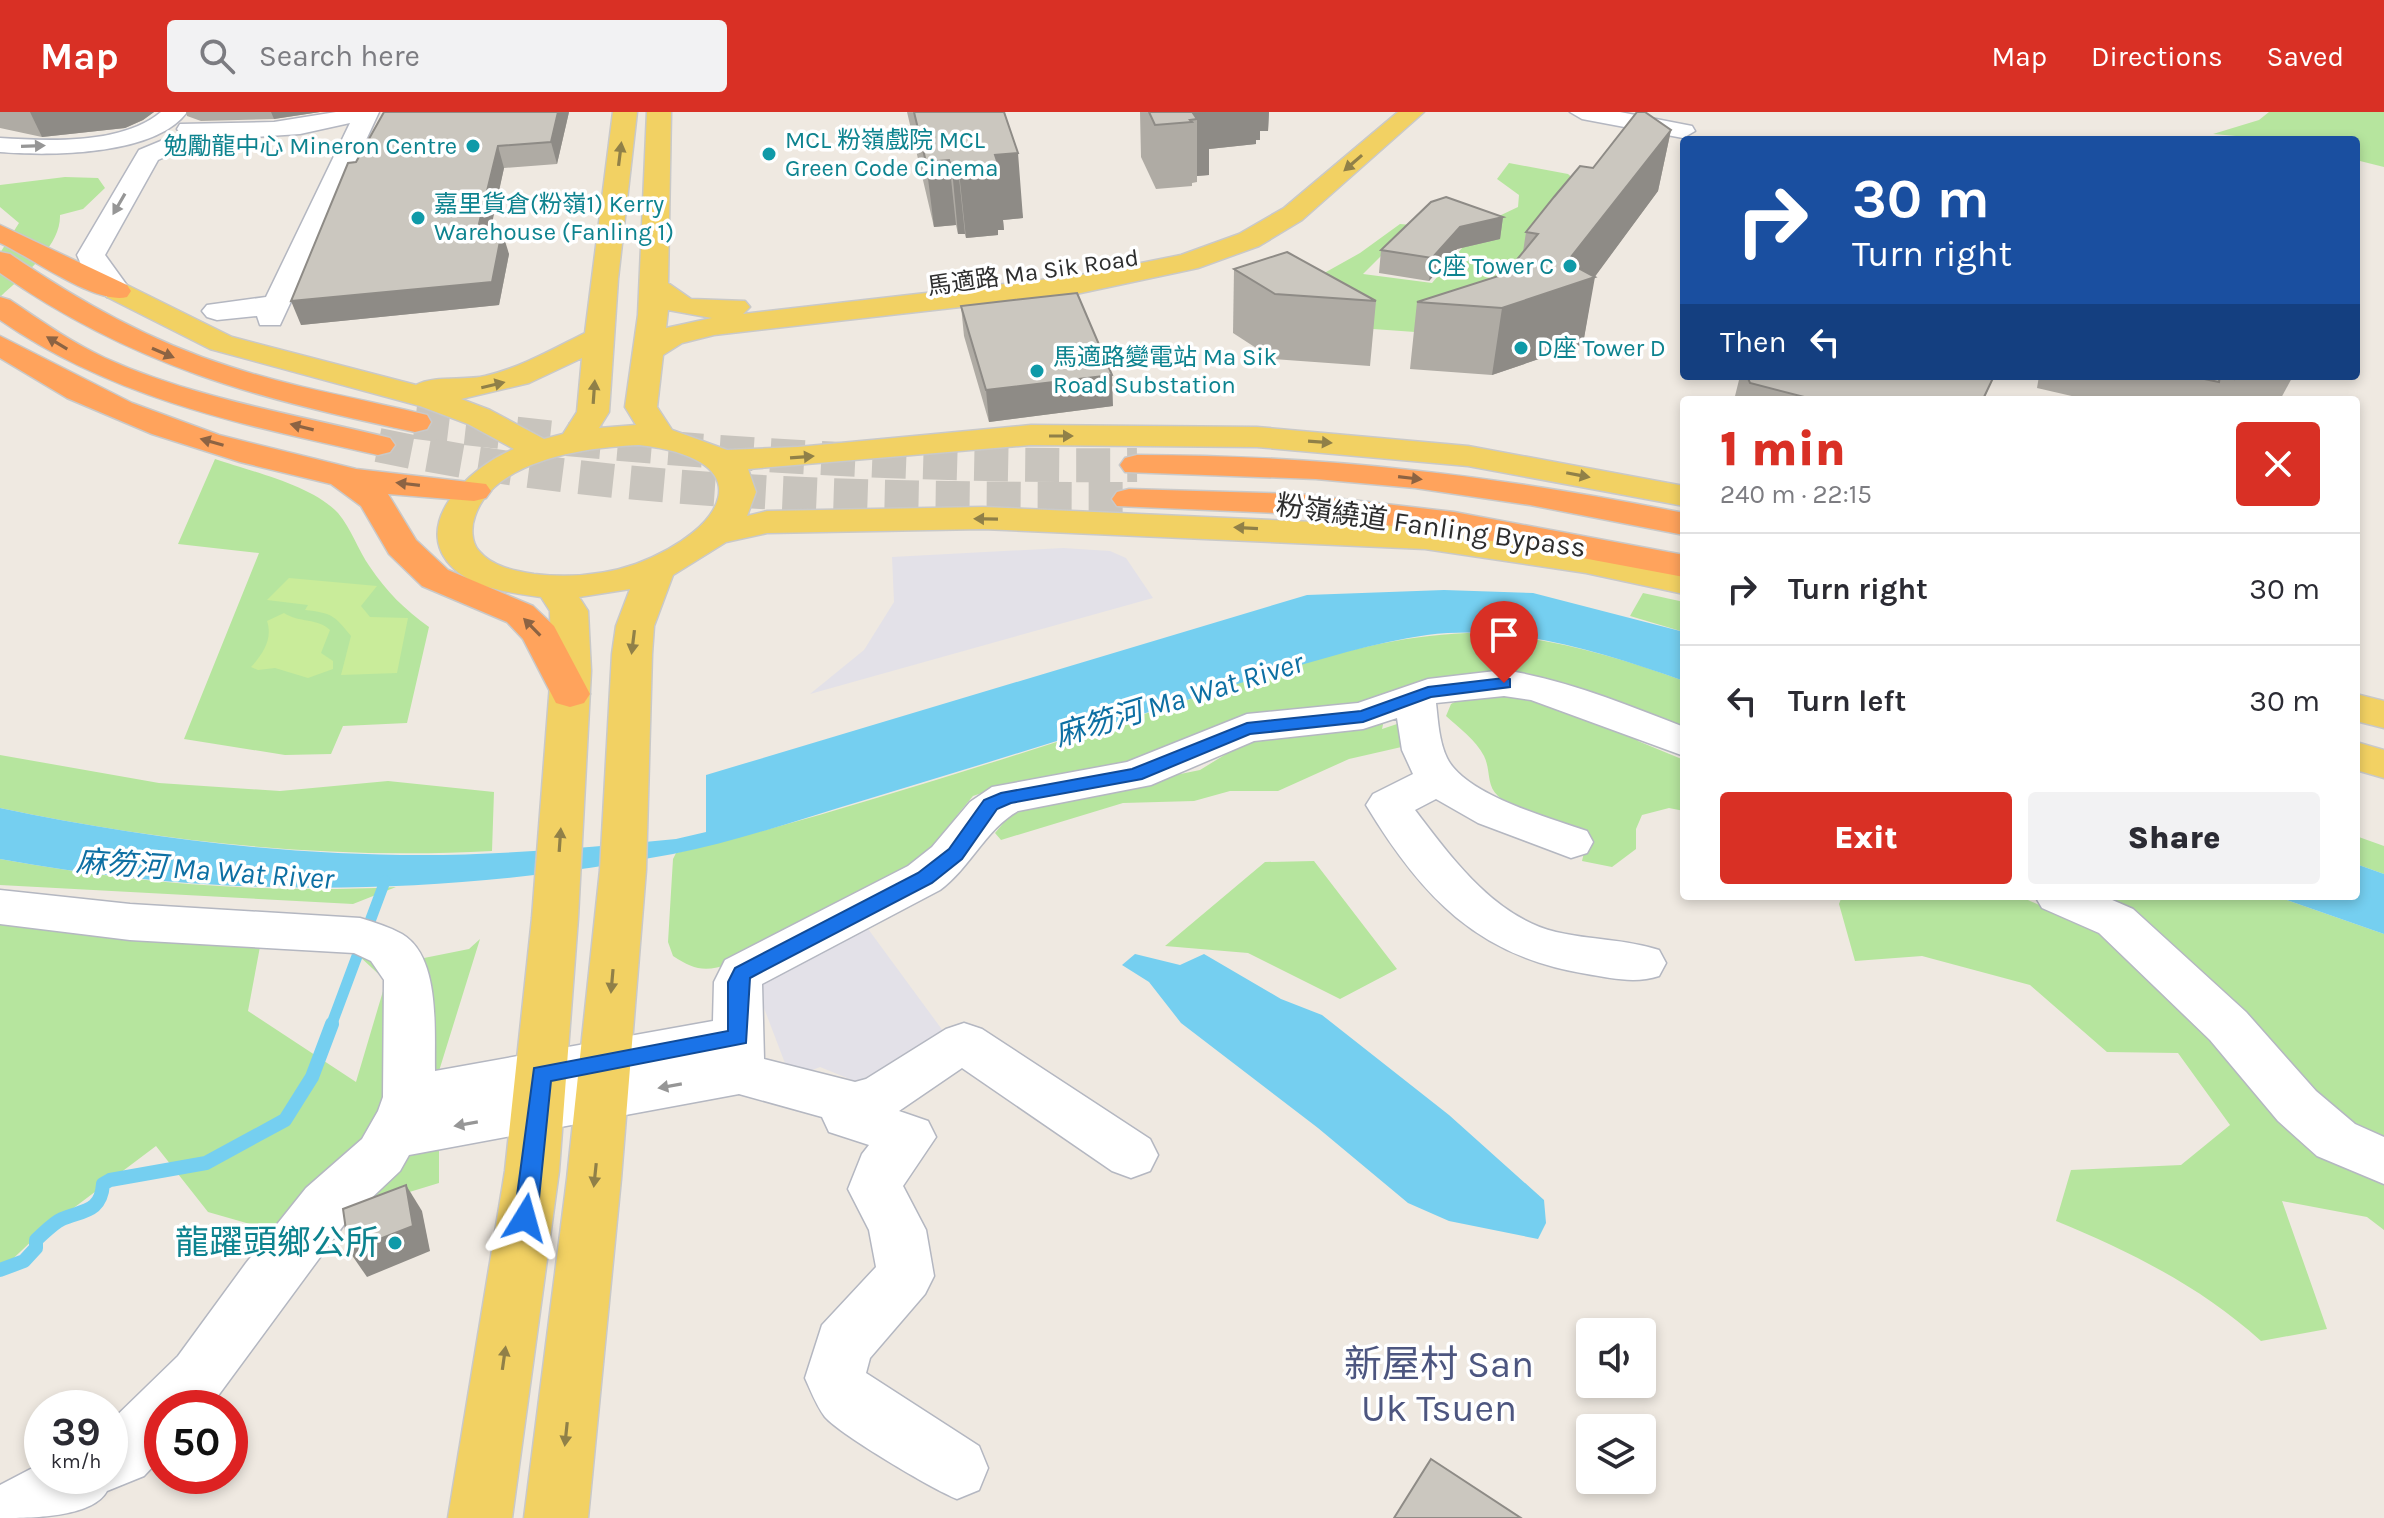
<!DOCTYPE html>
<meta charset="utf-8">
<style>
body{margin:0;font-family:Karla,"Noto Sans SC",sans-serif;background:#f2f2f3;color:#2b2b33;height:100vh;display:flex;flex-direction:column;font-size:30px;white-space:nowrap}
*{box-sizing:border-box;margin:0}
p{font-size:26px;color:#7c7c81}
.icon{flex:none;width:44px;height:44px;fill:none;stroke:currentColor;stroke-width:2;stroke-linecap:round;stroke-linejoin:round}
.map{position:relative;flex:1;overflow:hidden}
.drawer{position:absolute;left:1680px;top:284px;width:680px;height:504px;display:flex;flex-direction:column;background:#fff;border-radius:8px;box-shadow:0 4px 12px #0003}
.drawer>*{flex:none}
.hud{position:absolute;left:1680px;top:24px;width:680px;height:244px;border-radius:8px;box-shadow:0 4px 12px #0003;background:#1a4fa0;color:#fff;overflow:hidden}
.fabs{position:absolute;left:1576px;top:1206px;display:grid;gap:16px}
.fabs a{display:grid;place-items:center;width:80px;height:80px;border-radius:8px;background:#fff;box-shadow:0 4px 12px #0003;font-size:40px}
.speed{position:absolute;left:24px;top:1278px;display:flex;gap:16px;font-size:40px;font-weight:700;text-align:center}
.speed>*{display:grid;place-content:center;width:104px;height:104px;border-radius:50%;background:#fff;box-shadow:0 4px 12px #0003;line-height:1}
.speed small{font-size:20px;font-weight:400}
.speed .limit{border:12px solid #d22;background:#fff;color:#111}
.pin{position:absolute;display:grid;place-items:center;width:68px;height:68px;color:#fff;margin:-82px -34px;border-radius:50% 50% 50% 0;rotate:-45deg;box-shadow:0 0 8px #0007}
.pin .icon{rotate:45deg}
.me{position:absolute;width:88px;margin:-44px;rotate:8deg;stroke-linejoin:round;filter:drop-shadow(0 0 6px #0008)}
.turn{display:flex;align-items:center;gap:28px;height:168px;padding:0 40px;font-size:36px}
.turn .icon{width:104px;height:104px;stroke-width:2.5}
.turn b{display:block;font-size:56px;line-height:68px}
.then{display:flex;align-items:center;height:76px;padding:0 40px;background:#0003;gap:16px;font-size:30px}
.round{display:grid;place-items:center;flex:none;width:84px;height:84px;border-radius:8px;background:#f2f2f3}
.headline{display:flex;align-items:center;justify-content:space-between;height:136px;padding:0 40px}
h1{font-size:48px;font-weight:800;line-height:60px;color:#d93025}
.button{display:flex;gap:16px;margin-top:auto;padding:16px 40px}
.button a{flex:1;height:92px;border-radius:8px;background:#d93025;color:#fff;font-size:32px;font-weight:800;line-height:92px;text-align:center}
.button a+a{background:#f2f2f3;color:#2b2b33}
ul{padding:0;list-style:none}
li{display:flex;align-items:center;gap:24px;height:112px;padding:0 40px;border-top:2px solid #e1e1e2}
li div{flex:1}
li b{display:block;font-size:30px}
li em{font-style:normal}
header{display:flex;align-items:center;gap:48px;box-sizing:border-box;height:112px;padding:0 40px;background:#d93025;color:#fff}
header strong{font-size:38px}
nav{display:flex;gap:44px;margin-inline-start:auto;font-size:28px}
.search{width:560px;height:72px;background:#f2f2f3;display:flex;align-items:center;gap:20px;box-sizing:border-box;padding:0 28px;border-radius:8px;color:#7c7c81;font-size:30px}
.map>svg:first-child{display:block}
.industrial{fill:#e3e1e8}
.green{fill:#b6e59e}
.pitch{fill:#c9ec9a}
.water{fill:#75cff0}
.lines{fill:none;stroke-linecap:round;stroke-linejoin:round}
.stream-far1{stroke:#75cff0;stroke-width:11}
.stream{stroke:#75cff0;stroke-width:14}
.highway-tunnel{stroke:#c8c4bd;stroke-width:34;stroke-dasharray:34 17;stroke-linecap:butt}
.minor-casing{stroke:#b4b7c1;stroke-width:3}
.major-casing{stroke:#c9c9c9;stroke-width:3}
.highway-casing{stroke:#c9c9c9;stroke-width:3}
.minor{fill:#fff;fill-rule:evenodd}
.major{fill:#f2d163;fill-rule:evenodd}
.highway{fill:#ffa35c;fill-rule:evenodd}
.wall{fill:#afaba4}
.shaded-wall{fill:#8e8b86}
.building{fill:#cbc7bf;stroke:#8e8b86;stroke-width:2}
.oneway{fill:#969696}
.oneway2{fill:#908048}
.oneway3{fill:#8c6343}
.route{fill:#1a73e8;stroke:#114b97;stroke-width:2}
.culture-dot{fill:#0f9aa8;stroke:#fff;stroke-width:3}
.labels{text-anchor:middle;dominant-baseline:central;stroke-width:7;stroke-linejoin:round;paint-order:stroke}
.far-culture-label{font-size:24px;fill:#0d838f;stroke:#fff;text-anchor:start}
.far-street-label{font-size:24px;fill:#2e2e2e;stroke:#fff}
.street-label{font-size:28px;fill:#2e2e2e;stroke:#fff}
.water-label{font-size:30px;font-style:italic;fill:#0d6fa3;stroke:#fff}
.near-culture-label{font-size:34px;fill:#0d838f;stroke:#fff;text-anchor:end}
.near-quarter-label{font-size:38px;fill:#4d5680;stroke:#fff}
</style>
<header>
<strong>Map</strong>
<div class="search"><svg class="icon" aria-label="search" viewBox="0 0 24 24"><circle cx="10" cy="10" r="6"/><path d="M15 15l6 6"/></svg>Search here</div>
<nav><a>Map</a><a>Directions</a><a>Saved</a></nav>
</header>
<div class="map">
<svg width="2384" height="1406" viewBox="0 0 2384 1406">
<rect width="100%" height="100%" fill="#efe9e1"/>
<g class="industrial">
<path d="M1063 436 1110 439 1126 446 1153 486 810 582 864 538 894 490 892 445Z"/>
<path d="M863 810 946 923 857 970 820 955 791 967 756 875Z"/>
</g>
<g class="green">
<path d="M2269 0H2384V55L2356 48V28H2282L2213 22 2259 8Z"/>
<path d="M1509 51 1568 62 1584 76 1457 223 1317 213 1310 169 1360 141 1400 112 1412 113 1363 162 1432 171 1462 136V131L1499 104 1518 95 1519 83 1497 67Z"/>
<path d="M65 65 98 66 105 76 83 97 60 103C61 135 22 164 0 185V141L19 111 0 95V73Z"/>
<path d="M215 347C250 359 312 373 338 401 351 416 358 438 370 455 386 479 405 498 429 515L407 611 343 614 331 642 285 643 184 627 259 441 178 432Z"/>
<path d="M1643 481 1684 490V520L1630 504Z"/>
<path d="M1467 521C1544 523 1612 543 1684 569V623L1630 616 1638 629 1684 648V699L1669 696 1642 703 1636 717V737L1612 755 1582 749 1589 719C1559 705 1524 709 1498 684 1486 673 1491 658 1484 644 1476 628 1459 616 1446 604L1451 592 1468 583V573L1385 604 1382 617 1409 608 1419 631 1349 647 1278 679H1230L1194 689 1123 691 1001 728 995 721 1010 703 1053 688 1200 658 1257 623 1233 607 1182 627 1136 652 1015 670 973 684 958 702 943 733 912 759 730 852C705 860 694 858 673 844L668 830 673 747 676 741C841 701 1002 647 1163 596 1261 565 1363 525 1467 521Z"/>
<path d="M0 643 159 671 280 679 388 669 494 680 492 739C328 748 161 730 0 696Z"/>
<path d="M2356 724 2384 734V762L2356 752Z"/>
<path d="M0 747C131 771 264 782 396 775L353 792 0 773Z"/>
<path d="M1314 749 1397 857 1340 887 1248 841 1165 834 1265 750Z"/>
<path d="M1842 784H2019L2106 823 2092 784H2275L2384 822V1118L2367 1105 2282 1089 2327 1217 2261 1229C2200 1174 2131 1140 2056 1109L2071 1058 2181 1053 2230 1013 2178 941 2107 940 2030 873 1922 844 1855 849 1839 792Z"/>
<path d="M0 787 262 824 248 899 356 970 386 869 358 843 394 852 469 837 480 827 439 959V1071L278 1120 208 1100 156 1034 39 1122 0 1159Z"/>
</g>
<g class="pitch">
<path d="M289 466 377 474 361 494 370 505 408 506 397 561 341 563 351 524C334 503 332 501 305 498L308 493 267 488Z"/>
<path d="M284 501C299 511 318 506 330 518L321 541 333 549V557L308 566 275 556 258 558 251 555C263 542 273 527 267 509Z"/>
</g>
<g class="water">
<path d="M1444 478 1533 481 1684 520V569C1601 540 1516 512 1427 523 1372 531 1319 548 1266 563 1133 605 1001 647 868 687 803 706 739 729 673 742 450 784 223 788 0 747V696C138 725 281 743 421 743 506 743 592 735 676 727L706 720V663L1307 483Z"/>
<path d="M2356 752 2384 762V822L2275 784H2356Z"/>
<path d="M1135 842 1180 853 1204 842 1281 887 1322 903 1449 1003 1544 1088 1546 1111 1538 1127 1449 1109 1408 1091 1318 1016 1181 911 1149 870 1122 853Z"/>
</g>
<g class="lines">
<path class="stream-far1" d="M331 914 385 769"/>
<path class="stream" d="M0 1158 24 1149 36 1136V1128C44 1121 53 1111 62 1107 84 1098 101 1100 103 1072L110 1068 206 1051 285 1008 312 965 332 912"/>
<g class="highway-tunnel">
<path d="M415 310C655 340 895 355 1137 353"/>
<path d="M378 333C625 385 878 387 1129 387"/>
</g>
<defs>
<g id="minor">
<path d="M161 0H187C155 44 49 44 0 40V26C48 29 122 33 161 0Z"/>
<path d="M336 0H379L280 213H260L257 204 217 208 207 205 202 199 207 193 266 185 350 11 300 22 220 27 187 35 158 48 105 143 131 179 127 185H107L83 157 77 143 139 38 180 21 177 17 180 12 274 10Z"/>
<path d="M1570 0H1620L1692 14 1695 19 1683 26 1582 7Z"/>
<path d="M1504 558C1567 568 1625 592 1684 615V644L1531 588 1504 584 1436 591C1438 608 1439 630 1447 646 1465 683 1550 706 1587 719L1593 730 1587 741 1571 746 1478 711 1436 687 1415 698C1451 745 1494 805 1556 820 1590 828 1626 827 1659 838L1666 851 1659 864C1635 872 1611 866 1587 862 1478 845 1421 784 1366 693L1373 682 1413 662 1402 638 1397 606 1363 617 1254 629 1151 673 1018 699C986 717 970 756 940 778L762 872 764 947 855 970 866 967 946 917 964 911 982 917 1150 1027 1158 1043 1150 1059 1131 1066 1112 1059 962 956 899 999 928 1009 936 1025 903 1074 926 1118 934 1164 925 1182 870 1246 866 1261 979 1334 988 1356 979 1378 957 1387C932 1377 841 1323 825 1305 816 1293 811 1279 805 1266L822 1213 876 1155 869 1118 848 1077 862 1042 869 1033 829 1020 822 1005 739 982 409 1043 400 1059 346 1110 209 1296H162V1345L144 1364 107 1379C92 1406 30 1406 0 1406V1373L42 1351V1364H110V1310L178 1244 246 1151 306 1076 362 1027 378 999 383 985 384 868 371 849 354 841 130 828 0 812V778L130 792 360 806C374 810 389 815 402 822 441 845 434 919 435 959L713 909 714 870 725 848 908 754 932 735 970 690 992 675 1127 650 1247 602 1358 591 1428 567Z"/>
<path d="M2035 784H2103L2133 797 2246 900 2316 979 2355 1012 2384 1025V1072L2317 1044 2278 1009 2210 928 2099 821 2042 796Z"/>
</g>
<g id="major">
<path d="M613 0H637L618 167 609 300 599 316 636 313 625 295 638 203 647 0H671L668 171 691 187 745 189 750 195 743 202 1076 164 1181 143 1239 122 1284 96 1398 0H1424L1302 108 1259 134 1198 156 1076 182 714 223 682 231 663 243 657 295 672 318 727 338 798 335 1031 313 1257 315 1468 334 1684 374V394L1468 354 1257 335 1031 333 748 357 756 380 747 404 767 399 983 395 1425 415 1586 439 1684 460V482L1586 461 1425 437 983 417 767 421 726 430 673 463 654 514 652 542 646 758 621 1067 588 1406H524L567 1067 600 758 612 542 616 514 630 477 579 485 588 499 591 559 578 806 559 1059 512 1406H448L505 1059 532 806 551 559 550 499 541 485C514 481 482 478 459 461 403 417 469 355 514 337L468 312 420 294 210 237 107 185 103 179 107 173H127L232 225 416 273C434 263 464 269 485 264 520 256 553 237 585 221ZM668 198 712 206 666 216ZM582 246 577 300 563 322 544 327 490 298 461 287 529 271ZM639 333C764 347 727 418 636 452 605 463 568 466 534 462 516 459 492 455 479 439 471 430 471 415 475 404 494 347 589 335 639 333Z"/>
<path d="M2356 582 2384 589V616L2356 609Z"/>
<path d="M2356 630 2384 638V666L2356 658Z"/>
</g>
<g id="highway">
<path d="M0 113 127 173 131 179 127 185C95 193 31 145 0 131Z"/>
<path d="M0 140 10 142C80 190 150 229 231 255 295 276 361 287 427 303L431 310 427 317 415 320C259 287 133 254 0 161Z"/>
<path d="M0 185 10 188C41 209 71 230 105 246 196 287 294 302 390 326L395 333 390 340 378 343C244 313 114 287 0 208Z"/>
<path d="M0 224 132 291 219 323 356 357 486 372 491 379 486 386 474 389 388 382 416 428 448 458 533 494 554 514 590 582 584 591 570 595 556 591 523 527 507 510 422 474 389 442 361 394 331 372 240 350 152 322 67 286 0 246Z"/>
<path d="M1137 343C1327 343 1498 364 1684 401V423L1530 393 1415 376 1316 367 1125 360 1120 353 1125 346Z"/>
<path d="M1129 377 1299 382 1454 400 1684 443V465L1454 422 1299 402 1117 394 1112 387 1117 380Z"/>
</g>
</defs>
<use href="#minor" class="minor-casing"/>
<use href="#major" class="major-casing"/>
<use href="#highway" class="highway-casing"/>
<use href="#minor" class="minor"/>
<use href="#major" class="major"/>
<use href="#highway" class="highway"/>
</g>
<g class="wall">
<path d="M0 0H154L143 8 125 16 42 25 0 16Z"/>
<path d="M186 0H320L274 7 201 9 187 4Z"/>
<path d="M569 0 557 52 504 56 490 118 509 142 499 193 301 213 356 50Z"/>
<path d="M907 0H1004L1023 106 1003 108 1004 118H998V123L966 126 965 122H958L956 113 934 115Z"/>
<path d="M1140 0H1269L1268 19H1260V28H1256V32L1209 37V63L1197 64V70L1192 71V74L1156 77 1141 45Z"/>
<path d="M1671 18 1658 79 1594 165 1583 232 1492 263 1410 257 1417 190 1505 162 1523 140 1526 120 1593 56Z"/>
<path d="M1503 105 1500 127 1457 137 1429 169 1379 161 1381 138Z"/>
<path d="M1234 157 1376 189 1370 254 1273 247 1233 221Z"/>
<path d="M961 194 1113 294 989 310 964 224Z"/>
<path d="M1740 264H1994L1985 285 1997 288H1734Z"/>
<path d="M2039 264H2293L2280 288H2089L2037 276Z"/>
</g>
<g class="shaded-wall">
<path d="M30 0H154L143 8 125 16 42 25Z"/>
<path d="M271 0H320L274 7Z"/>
<path d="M558 0H569L557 52 551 30Z"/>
<path d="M1203 0H1269L1268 19H1260V28H1256V32L1209 37V63L1197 64V7L1193 1Z"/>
<path d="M1671 18 1658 79 1594 166 1595 165 1583 232 1492 263 1502 196Z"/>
<path d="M498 34 504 56 486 139 478 116Z"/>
<path d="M1018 41 1023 106 1003 108 1004 118H998V123L966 126 959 60 991 53 995 43Z"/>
<path d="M949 48 956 113 934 115 926 50Z"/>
<path d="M958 56 965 122H958L952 57Z"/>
<path d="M1503 105 1500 127 1457 137 1429 169 1432 146 1460 115Z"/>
<path d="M502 119 509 142 499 193 301 213 291 189Z"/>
<path d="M1112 263 1113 294 989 310 986 278Z"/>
<path d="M406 1073 422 1099 430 1139 367 1165 349 1139Z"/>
</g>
<g class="building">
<path d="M384 0H558L551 30 498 34 478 116 502 119 492 170 291 189 348 51 356 50Z"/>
<path d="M914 0H1004L1018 41 995 43 998 52 991 53 992 57 959 60 958 56 952 57 949 48 926 50Z"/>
<path d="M1149 0H1205L1193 1 1197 7 1190 8 1192 10 1155 13Z"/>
<path d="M1637 0H1645L1671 18 1567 150 1595 165 1502 196 1417 190 1505 162 1538 122 1526 120 1554 85 1580 54 1593 56Z"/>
<path d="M1446 85 1503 105 1460 115 1432 146 1381 138 1431 90Z"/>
<path d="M1287 140 1376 189 1275 182 1234 157Z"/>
<path d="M1077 181 1112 263 986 278 961 194Z"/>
<path d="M1747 264H1994L1984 285 1997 288H1816L1750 271Z"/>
<path d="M2190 264H2220L2219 270Z"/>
<path d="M2220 264H2234V267Z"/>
<path d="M406 1073 413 1114 349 1139 343 1097Z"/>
<path d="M1431 1347 1521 1406H1394Z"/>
</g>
<defs><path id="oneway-solid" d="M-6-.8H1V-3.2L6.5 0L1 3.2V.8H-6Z" transform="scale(2)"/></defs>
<g class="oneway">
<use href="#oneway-solid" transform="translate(33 34) rotate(-2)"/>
<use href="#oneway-solid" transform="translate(119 92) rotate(120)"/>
<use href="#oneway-solid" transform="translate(670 974) rotate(170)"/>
<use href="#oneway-solid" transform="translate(466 1012) rotate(170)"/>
</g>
<g class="oneway2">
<use href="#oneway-solid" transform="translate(620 42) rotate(-83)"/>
<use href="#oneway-solid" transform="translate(1353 51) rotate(139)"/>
<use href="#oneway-solid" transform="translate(493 273) rotate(-13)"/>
<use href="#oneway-solid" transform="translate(594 280) rotate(-86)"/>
<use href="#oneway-solid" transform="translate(1061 324)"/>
<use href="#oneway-solid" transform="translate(1320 330) rotate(4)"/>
<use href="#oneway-solid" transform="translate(802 345) rotate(-4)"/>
<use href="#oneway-solid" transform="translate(1578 363) rotate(11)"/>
<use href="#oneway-solid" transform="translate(986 407) rotate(-179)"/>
<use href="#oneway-solid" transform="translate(1246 416) rotate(-177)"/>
<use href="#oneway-solid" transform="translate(633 530) rotate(97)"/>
<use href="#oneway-solid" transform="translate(560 728) rotate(-86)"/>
<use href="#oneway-solid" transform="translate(612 869) rotate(95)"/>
<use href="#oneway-solid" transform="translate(595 1063) rotate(96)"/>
<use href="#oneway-solid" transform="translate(504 1246) rotate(-82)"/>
<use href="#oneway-solid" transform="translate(566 1322) rotate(96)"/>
</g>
<g class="oneway3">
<use href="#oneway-solid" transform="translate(57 231) rotate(-149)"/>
<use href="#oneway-solid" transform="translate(163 241) rotate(23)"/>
<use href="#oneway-solid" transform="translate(302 315) rotate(-166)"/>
<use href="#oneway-solid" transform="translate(212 330) rotate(-164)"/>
<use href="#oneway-solid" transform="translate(1410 366) rotate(7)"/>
<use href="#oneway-solid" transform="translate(408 372) rotate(-173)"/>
<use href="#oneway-solid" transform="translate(532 515) rotate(-134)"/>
</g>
<path class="route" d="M1504 566 1510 567V575L1431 585 1363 610 1250 622 1142 667 1011 691 997 697 962 747 932 771 750 866 746 931 551 969 537 1106 533 1113 525 1116 517 1113 514 1106 534 956 728 919V870L735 856 918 761 949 737 984 688 1001 681 1132 657 1247 611 1361 599 1428 575Z"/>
<g class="culture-dot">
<circle cx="473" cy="34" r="8"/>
<circle cx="769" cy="42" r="8"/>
<circle cx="418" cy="106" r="8"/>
<circle cx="1570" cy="154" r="8"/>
<circle cx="1521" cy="236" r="8"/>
<circle cx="1037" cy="259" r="8"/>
<circle cx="395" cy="1131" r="8"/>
</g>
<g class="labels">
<g class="far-culture-label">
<text x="785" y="28">MCL 粉嶺戲院 MCL<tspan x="785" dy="28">Green Code Cinema</tspan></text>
<text x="457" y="34" text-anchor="end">勉勵龍中心 Mineron Centre</text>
<text x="434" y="92">嘉里貨倉(粉嶺1) Kerry<tspan x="434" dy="28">Warehouse (Fanling 1)</tspan></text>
<text x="1554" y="154" text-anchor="end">C座 Tower C</text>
<text x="1537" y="236">D座 Tower D</text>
<text x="1053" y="245">馬適路變電站 Ma Sik<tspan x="1053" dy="28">Road Substation</tspan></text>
</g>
<g class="far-street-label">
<text transform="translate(1033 160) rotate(-8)">馬適路 Ma Sik Road</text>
</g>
<g class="street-label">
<text transform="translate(1431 414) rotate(8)">粉嶺繞道 Fanling Bypass</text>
</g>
<g class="water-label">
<text transform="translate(1179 587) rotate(-17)">麻笏河 Ma Wat River</text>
<text transform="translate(205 758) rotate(4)">麻笏河 Ma Wat River</text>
</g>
<g class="near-culture-label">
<text x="379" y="1131">龍躍頭鄉公所</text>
</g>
<g class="near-quarter-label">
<text x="1439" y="1252">新屋村 San<tspan x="1439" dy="44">Uk Tsuen</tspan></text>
</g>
</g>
</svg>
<div class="fabs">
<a><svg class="icon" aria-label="sound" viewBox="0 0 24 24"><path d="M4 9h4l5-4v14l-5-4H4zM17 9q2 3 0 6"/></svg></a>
<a><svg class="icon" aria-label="layers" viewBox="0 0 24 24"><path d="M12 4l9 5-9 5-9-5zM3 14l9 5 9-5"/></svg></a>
</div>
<div class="speed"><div>39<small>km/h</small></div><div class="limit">50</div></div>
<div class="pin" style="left:1504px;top:571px;background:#d93025"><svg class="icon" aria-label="arrive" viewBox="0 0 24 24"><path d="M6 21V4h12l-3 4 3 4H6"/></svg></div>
<svg class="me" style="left:525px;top:1106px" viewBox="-20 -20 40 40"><path d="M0-17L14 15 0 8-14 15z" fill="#1a73e8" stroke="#fff" stroke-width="4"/></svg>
<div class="hud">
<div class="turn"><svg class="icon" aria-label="right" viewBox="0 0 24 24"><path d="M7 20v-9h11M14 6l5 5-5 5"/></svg><div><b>30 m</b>Turn right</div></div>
<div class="then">Then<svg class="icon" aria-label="left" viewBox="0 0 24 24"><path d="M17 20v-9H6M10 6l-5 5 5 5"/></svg></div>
</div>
<section class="drawer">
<div class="headline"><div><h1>1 min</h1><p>240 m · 22:15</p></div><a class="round" style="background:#d93025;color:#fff"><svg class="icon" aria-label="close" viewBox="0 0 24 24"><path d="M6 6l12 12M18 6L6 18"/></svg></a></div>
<ul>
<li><svg class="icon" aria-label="right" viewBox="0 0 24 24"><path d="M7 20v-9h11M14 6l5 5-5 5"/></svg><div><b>Turn right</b></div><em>30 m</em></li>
<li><svg class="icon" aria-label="left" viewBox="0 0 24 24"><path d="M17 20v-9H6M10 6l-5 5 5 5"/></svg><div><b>Turn left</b></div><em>30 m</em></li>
</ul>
<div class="button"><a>Exit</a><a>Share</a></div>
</section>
</div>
